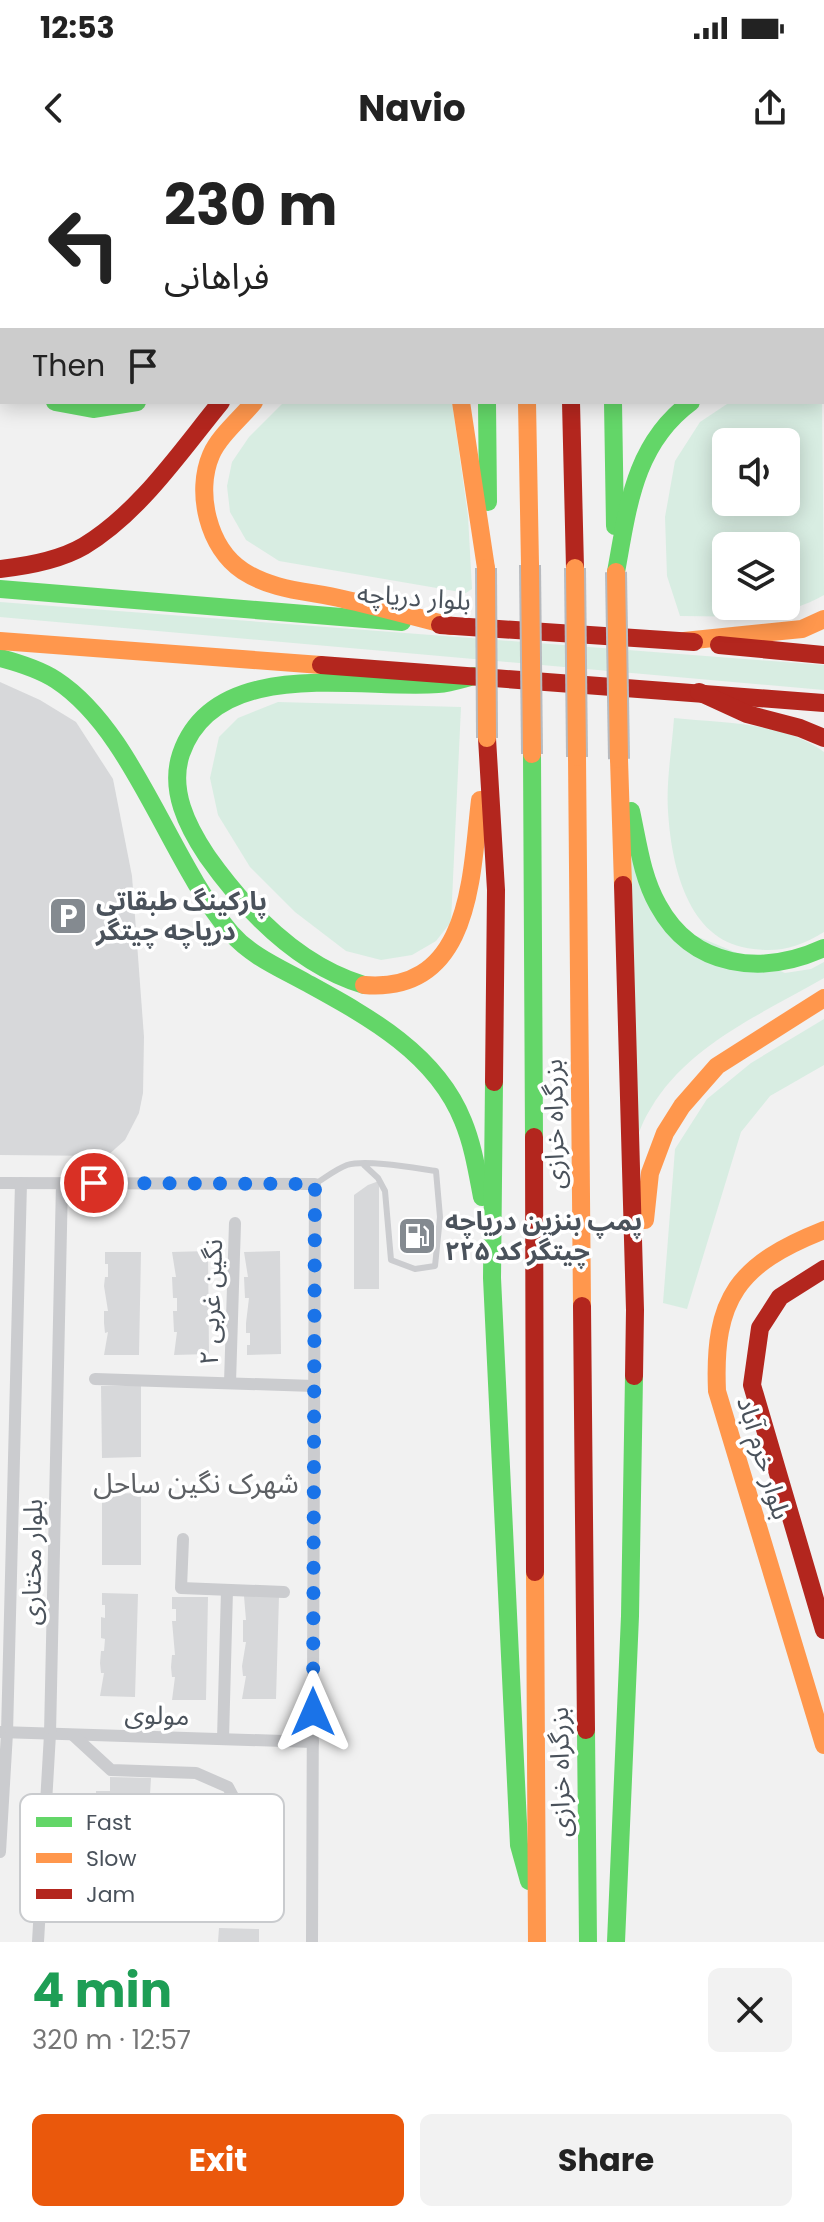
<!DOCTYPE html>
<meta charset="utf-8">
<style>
body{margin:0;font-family:Poppins,"Noto Sans Arabic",sans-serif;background:#f2f2f2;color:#222;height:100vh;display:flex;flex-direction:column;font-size:30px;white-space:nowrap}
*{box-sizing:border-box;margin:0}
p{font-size:26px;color:#767676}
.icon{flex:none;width:44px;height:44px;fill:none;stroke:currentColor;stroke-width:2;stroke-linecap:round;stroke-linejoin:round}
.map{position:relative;height:1782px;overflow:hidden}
.details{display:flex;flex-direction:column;background:#fff;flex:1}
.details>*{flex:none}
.banner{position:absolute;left:0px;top:0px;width:824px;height:244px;box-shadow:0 4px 20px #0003;background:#fff;color:#222;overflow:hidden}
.buttons{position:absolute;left:712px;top:268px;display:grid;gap:16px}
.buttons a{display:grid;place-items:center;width:88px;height:88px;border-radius:12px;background:#fff;box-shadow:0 4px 20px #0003;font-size:40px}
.pin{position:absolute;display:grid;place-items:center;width:68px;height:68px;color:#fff;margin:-34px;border:4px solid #fff;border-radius:50%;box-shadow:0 2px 8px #0007}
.me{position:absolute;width:88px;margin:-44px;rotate:0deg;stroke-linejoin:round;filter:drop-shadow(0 0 6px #0008)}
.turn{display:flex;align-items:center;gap:28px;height:168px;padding:0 32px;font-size:36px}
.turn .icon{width:104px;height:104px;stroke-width:2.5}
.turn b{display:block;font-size:56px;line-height:68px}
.then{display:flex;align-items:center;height:76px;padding:0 32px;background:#0003;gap:16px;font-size:30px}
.round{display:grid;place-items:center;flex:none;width:84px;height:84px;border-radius:12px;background:#f2f2f2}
.headline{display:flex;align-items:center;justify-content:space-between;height:136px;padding:0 32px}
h1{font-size:48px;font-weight:700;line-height:60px;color:#1e9e55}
.cta{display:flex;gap:16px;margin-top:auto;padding:16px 32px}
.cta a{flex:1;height:92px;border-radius:12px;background:#ea580c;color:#fff;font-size:32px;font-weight:700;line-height:92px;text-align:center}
.cta a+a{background:#f2f2f2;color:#222}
.status{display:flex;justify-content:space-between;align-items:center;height:56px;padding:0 40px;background:#fff;direction:ltr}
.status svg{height:22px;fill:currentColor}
header{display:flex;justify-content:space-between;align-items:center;height:104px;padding:0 32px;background:#fff;font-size:36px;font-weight:700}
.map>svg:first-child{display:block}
.green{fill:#d8ede2;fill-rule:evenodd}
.building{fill:#d7d8da}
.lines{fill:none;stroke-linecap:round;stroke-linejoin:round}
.lane{stroke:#cbcccf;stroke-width:6}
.street{stroke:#cbcccf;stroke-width:12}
.fast{stroke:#63d668;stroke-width:18}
.slow{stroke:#ff974d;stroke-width:18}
.jam{stroke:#b3261e;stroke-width:18}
.slow-bridge-casing{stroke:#b7babf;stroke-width:22;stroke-linecap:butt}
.slow-bridge{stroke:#ff974d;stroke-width:18}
.route{stroke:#1a73e8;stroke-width:14;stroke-dasharray:0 25.2}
.labels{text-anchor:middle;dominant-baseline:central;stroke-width:7;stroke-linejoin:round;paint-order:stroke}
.street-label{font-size:26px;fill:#4a525b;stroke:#fff}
.poi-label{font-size:26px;font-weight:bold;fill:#4a525b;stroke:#fff;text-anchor:start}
.neighbourhood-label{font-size:28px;fill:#5d6064;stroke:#fff}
.key{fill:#fff;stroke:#c9cbce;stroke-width:2}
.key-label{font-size:22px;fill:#4a525b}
</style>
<div class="status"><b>12:53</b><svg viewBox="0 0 49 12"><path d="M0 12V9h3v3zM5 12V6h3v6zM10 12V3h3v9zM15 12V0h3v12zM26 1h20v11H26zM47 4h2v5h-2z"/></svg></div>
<header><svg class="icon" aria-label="back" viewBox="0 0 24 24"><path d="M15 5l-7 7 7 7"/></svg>Navio<svg class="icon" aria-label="share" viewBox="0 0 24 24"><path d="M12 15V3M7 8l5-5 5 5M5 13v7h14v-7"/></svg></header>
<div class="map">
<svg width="824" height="1782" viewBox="0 0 824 1782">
<rect width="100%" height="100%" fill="#f1f1f1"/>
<g class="green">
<path d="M822 240 824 435C780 461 729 456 680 456L667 416 665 357 675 301 700 262 730 242H822ZM726 282H786V342H726ZM726 386H786V446H726Z"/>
<path d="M284 242H452L468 356 472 429 466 433 279 401 246 380 230 352 227 326 232 302 249 277Z"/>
<path d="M0 442 824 505V530L0 457Z"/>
<path d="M278 542 461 547 451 762 436 781 412 795 381 800 346 791 295 752 250 707 218 655 210 618 219 577 238 558Z"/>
<path d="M674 558C723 563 783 562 824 592V772C796 789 775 794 742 787 685 774 671 700 668 651 666 621 672 588 674 558Z"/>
<path d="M628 673 658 760 785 813 811 809 824 802V818C763 853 688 885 651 948 643 960 638 975 633 988Z"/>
<path d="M824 859V905L770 936 741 972 687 1149 663 1143 675 989 707 939 751 903Z"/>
</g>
<g class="building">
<path d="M0 522 40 540 76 562 113 619 132 716 144 877 143 933 139 953 125 980 107 996 0 995Z"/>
<path d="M379 1021V1129H354V1035L368 1025Z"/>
<path d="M208 1091 209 1194 174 1195 177 1172H174L173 1151H177V1138H173L172 1117H176L172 1092Z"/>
<path d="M280 1091 281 1194 247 1195V1185H250V1173H246V1163L249 1138H245L244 1117H248L244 1092Z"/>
<path d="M105 1092H141L139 1195H104L108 1172 105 1173 104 1163V1151H108L104 1126 105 1117H108V1104H105Z"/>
<path d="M101 1226H141V1297L102 1298Z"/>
<path d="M141 1333V1405H102V1334Z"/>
<path d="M102 1433 138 1434 135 1537 100 1536 104 1513H101L100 1503 101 1491H104L105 1479 101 1478V1457L105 1458V1445H102Z"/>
<path d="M244 1436H279L276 1539H242L246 1516H243L242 1506 246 1482H243V1460H246Z"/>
<path d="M172 1437H208L206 1540H172L175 1517H172L171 1507 172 1495H175L172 1461H176V1449H172Z"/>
<path d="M110 1617 151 1618 150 1635 163 1636V1657H152V1677H135V1674L108 1675V1652H96V1631H110Z"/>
<path d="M219 1768 259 1769V1782H218Z"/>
</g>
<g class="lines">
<path class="lane" d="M315 1024C325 1018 336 1009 347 1005 366 999 415 1008 436 1011L440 1057 435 1106 415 1109 391 1100 385 1031 378 1018 364 1005"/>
<g class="street">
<path d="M0 1023 315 1024 312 1782"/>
<path d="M95 1219 314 1226"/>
<path d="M230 1223 235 1063"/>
<path d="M183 1379 181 1428 284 1432"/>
<path d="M0 1572 313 1582"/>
<path d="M73 1575 111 1610 196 1613 228 1627 271 1708"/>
<path d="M223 1579 227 1430"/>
<path d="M0 1692 7 1573 21 1023"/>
<path d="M38 1782 50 1574 62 1023"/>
</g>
<g class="fast">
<path d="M354 2 356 0"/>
<path d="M452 2 453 0"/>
<path d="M0 200 2 203"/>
<path d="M822 227H824"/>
<path d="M55 242 93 249 137 242"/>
<path d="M487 242 488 342"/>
<path d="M613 242 615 366"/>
<path d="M616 412C628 347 634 284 691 242"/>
<path d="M0 429 402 462"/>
<path d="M0 498C19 503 39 509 56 520 134 571 169 701 231 773 251 796 280 808 307 823 367 856 436 893 463 961 473 985 477 1011 482 1037"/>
<path d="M532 594 534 977"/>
<path d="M631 651C638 683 642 717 658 745 693 809 763 816 824 788"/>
<path d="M364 825C297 805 246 751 207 696 187 666 169 630 181 594 215 495 359 530 438 524 451 523 462 519 474 516"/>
<path d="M494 922 492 1118 519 1685 529 1721"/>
<path d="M586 1570 588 1782"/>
<path d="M616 1782 630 1456 634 1216"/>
</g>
<g class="slow">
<path d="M388 0V2"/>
<path d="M519 0V2"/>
<path d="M558 0V2"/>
<path d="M622 0 623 2"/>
<path d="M0 156 2 160"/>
<path d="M822 167 824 168"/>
<path d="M254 242C241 258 219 276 211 295 195 332 208 388 243 411 274 431 309 431 343 439 379 447 415 457 451 466"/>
<path d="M461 242 486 408"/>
<path d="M527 242 530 405"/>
<path d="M0 481 321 505"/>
<path d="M684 481 802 469 824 459"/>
<path d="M577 597 582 1146"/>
<path d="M619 599 623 725"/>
<path d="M364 825C472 834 471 715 480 640"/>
<path d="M645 1060 650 1013 665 973 682 946 717 906 824 838"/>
<path d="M824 1070C738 1104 713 1138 717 1231L824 1585"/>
<path d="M535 1412 537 1782"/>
</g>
<g class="jam">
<path d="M571 242 575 408"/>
<path d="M0 409C27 406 60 400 84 386 140 352 180 292 221 242"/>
<path d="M440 465 694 482"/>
<path d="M719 485 824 495"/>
<path d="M321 505 824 543"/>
<path d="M699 532 747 554 800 568 824 578"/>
<path d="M487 578 496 730 494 922"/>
<path d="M623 725 635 1150 634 1216"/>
<path d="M534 977 535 1412"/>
<path d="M824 1109 780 1137 760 1168 752 1225 824 1470"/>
<path d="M582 1146 586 1570"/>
</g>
<defs>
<g id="slow-bridge">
<path d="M530 405 532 594"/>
<path d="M486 408 487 578"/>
<path d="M575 408 577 597"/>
<path d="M616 412 619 599"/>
</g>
</defs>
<use href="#slow-bridge" class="slow-bridge-casing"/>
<use href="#slow-bridge" class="slow-bridge"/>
</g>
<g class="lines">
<path class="route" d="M94 1023 315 1024 313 1552"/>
</g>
<defs>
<symbol id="parking-square" viewBox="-11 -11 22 22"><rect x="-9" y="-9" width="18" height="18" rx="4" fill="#848a90" stroke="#fff"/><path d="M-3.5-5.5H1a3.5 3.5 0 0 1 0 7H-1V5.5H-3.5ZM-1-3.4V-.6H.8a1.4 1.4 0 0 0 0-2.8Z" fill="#fff"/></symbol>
<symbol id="fuel-square" viewBox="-11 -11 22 22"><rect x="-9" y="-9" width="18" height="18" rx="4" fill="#848a90" stroke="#fff"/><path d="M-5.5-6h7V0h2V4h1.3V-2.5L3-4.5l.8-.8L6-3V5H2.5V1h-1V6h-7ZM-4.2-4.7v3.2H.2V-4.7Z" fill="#fff"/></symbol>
</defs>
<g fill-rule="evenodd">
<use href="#parking-square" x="46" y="734" width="44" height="44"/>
<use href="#fuel-square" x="395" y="1054" width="44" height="44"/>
</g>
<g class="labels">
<g class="street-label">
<text transform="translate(414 437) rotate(4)">بلوار دریاچه</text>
<text transform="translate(554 964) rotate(-91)">بزرگراه خرازی</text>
<text transform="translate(211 1142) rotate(-88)">نگین غربی ۲</text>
<text transform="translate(764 1298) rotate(73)">بلوار خرم آباد</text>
<text transform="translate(32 1402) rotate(-89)">بلوار مختاری</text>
<text transform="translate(157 1555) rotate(2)">مولوی</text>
<text transform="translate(560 1612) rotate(-91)">بزرگراه خرازی</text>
</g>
<g class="poi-label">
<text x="96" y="741">پارکینگ طبقاتی<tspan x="96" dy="30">دریاچه چیتگر</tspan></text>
<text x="445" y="1061">پمپ بنزین دریاچه<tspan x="445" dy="30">چیتگر کد ۲۲۵</tspan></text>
</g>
<g class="neighbourhood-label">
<text x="196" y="1323">شهرک نگین ساحل</text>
</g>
</g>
<rect x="20" y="1634" width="264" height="128" rx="12" class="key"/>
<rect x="36" y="1657" width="36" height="10" fill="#63d668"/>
<rect x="36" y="1693" width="36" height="10" fill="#ff974d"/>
<rect x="36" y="1729" width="36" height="10" fill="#b3261e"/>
<g class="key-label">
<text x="86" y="1670">Fast</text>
<text x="86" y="1706">Slow</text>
<text x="86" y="1742">Jam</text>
</g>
</svg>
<div class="buttons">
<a><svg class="icon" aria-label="sound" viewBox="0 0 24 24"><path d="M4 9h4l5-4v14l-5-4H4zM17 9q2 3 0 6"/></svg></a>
<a><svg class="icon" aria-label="layers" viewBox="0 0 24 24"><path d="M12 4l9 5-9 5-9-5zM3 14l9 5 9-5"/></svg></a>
</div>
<div class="pin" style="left:94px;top:1023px;background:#d93025"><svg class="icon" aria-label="arrive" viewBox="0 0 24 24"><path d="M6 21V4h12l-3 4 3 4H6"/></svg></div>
<svg class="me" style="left:313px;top:1552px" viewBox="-20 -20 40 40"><path d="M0-17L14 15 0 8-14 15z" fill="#1a73e8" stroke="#fff" stroke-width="4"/></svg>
<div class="banner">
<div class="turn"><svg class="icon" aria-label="left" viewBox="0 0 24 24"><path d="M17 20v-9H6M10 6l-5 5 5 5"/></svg><div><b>230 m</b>فراهانی</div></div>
<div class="then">Then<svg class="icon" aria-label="arrive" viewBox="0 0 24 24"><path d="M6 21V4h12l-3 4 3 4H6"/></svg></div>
</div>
</div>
<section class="details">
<div class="headline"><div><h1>4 min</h1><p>320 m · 12:57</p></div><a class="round"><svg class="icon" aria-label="close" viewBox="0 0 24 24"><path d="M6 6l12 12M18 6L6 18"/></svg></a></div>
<div class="cta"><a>Exit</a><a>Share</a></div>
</section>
